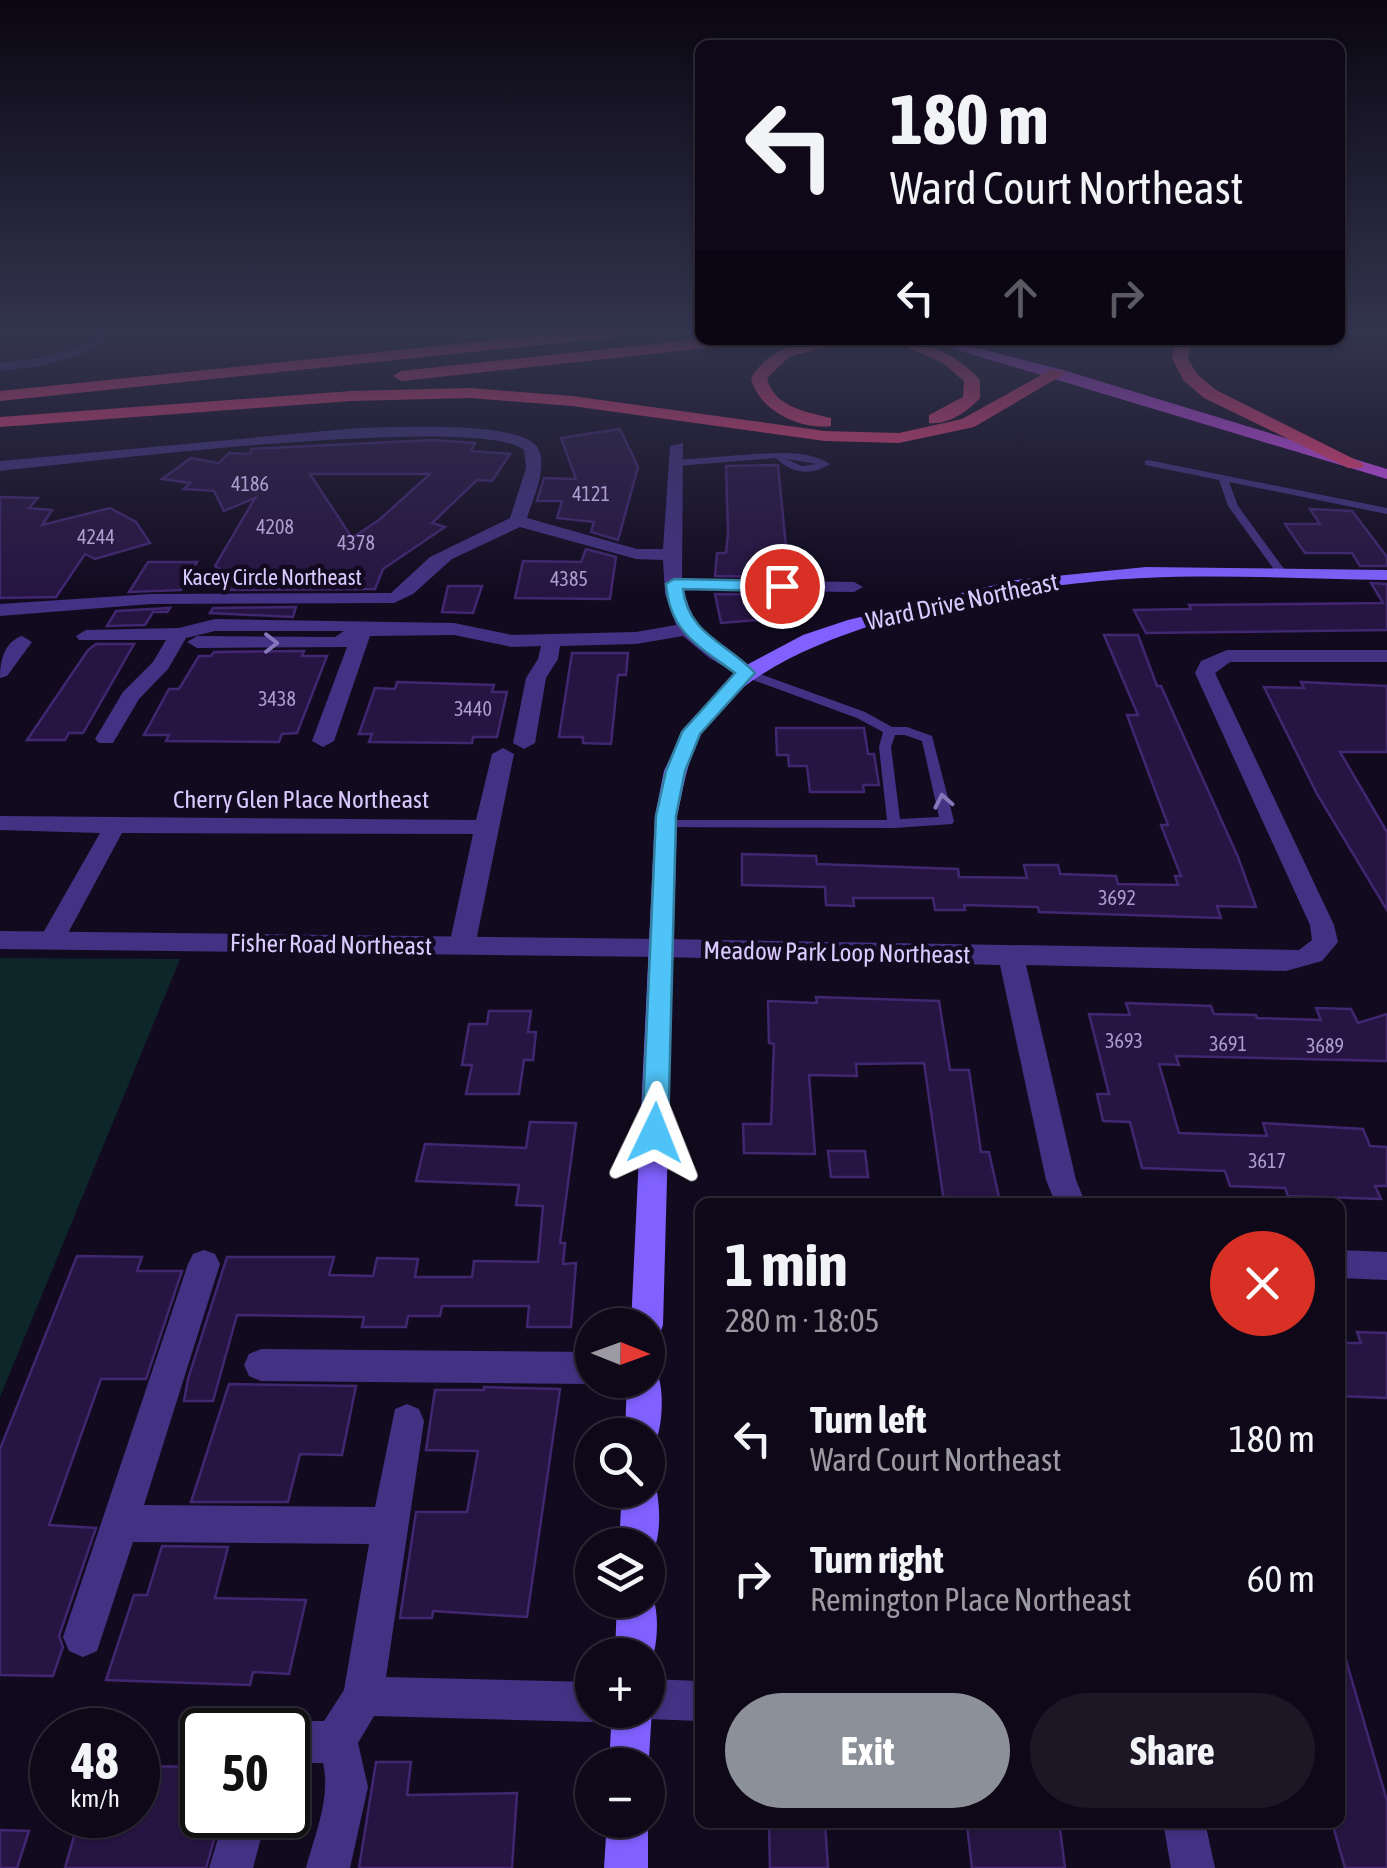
<!DOCTYPE html>
<meta charset="utf-8">
<style>
body{margin:0;font-family:"Asap Condensed",sans-serif;background:#1c1625;color:#f1f3f6;height:100vh;display:flex;flex-direction:column;font-size:38px;white-space:nowrap}
*{box-sizing:border-box;margin:0}
p{font-size:32px;color:#9b9aa2}
.icon{flex:none;width:55px;height:55px;fill:none;stroke:currentColor;stroke-width:2;stroke-linecap:round;stroke-linejoin:round}
.map{position:relative;flex:1;overflow:hidden}
.side{position:absolute;left:695px;top:1198px;width:650px;height:630px;display:flex;flex-direction:column;background:#0e0818;border-radius:15px;box-shadow:0 2px 8px #0004,0 0 0 2px #2e2937}
.side>*{flex:none}
.top-card{position:absolute;left:695px;top:40px;width:650px;height:305px;border-radius:15px;box-shadow:0 2px 8px #0004,0 0 0 2px #2e2937;background:#0e0818;color:#f1f3f6;overflow:hidden}
.needle{width:65px;rotate:91deg}
.controls{position:absolute;left:575px;top:1308px;display:grid;gap:20px}
.controls a{display:grid;place-items:center;width:90px;height:90px;border-radius:50%;background:#0e0818;box-shadow:0 2px 8px #0004,0 0 0 2px #2e2937;font-size:50px}
.speed{position:absolute;left:30px;top:1708px;display:flex;gap:20px;font-size:50px;font-weight:700;text-align:center}
.speed>*{display:grid;place-content:center;width:130px;height:130px;border-radius:50%;background:#0e0818;box-shadow:0 2px 8px #0004,0 0 0 2px #2e2937;line-height:1}
.speed small{font-size:25px;font-weight:400}
.speed .limit{border:5px solid #111;border-radius:15px;background:#fff;color:#111}
.pin{position:absolute;display:grid;place-items:center;width:85px;height:85px;color:#fff;margin:-42px;border:5px solid #fff;border-radius:50%;box-shadow:0 2px 10px #0007}
.me{position:absolute;width:110px;margin:-55px;rotate:2deg;stroke-linejoin:round;filter:drop-shadow(0 0 8px #0008)}
.turn{display:flex;align-items:center;gap:35px;height:210px;padding:0 30px;font-size:45px}
.turn .icon{width:130px;height:130px;stroke-width:2.5}
.turn b{display:block;font-size:70px;line-height:85px}
.lanes{display:flex;align-items:center;height:95px;padding:0 30px;background:#0003;justify-content:center;gap:50px;direction:ltr}
.lanes .off{opacity:.35}
.round{display:grid;place-items:center;flex:none;width:105px;height:105px;border-radius:52px;background:#1c1625}
.head{display:flex;align-items:center;justify-content:space-between;height:170px;padding:0 30px}
h1{font-size:60px;font-weight:700;line-height:75px}
.button{display:flex;gap:20px;margin-top:auto;padding:20px 30px}
.button a{flex:1;height:115px;border-radius:60px;background:#8c9099;color:#fff;font-size:40px;font-weight:700;line-height:115px;text-align:center}
.button a+a{background:#1c1625;color:#f1f3f6}
ul{padding:0;list-style:none}
li{display:flex;align-items:center;gap:30px;height:140px;padding:0 30px}
li div{flex:1}
li b{display:block;font-size:38px}
li em{font-style:normal}
.map>svg:first-child{display:block}
.green{fill:#0d262a}
.building{fill:#261542;stroke:#412670;stroke-width:2.5;fill-rule:evenodd}
.lines{fill:none;stroke-linecap:round;stroke-linejoin:round}
.service{fill:#433283;fill-rule:evenodd}
.minor{fill:#433283;fill-rule:evenodd}
.tertiary{fill:#433283;fill-rule:evenodd}
.secondary{fill:#8061ff;fill-rule:evenodd}
.primary{fill:#dc51ff;fill-rule:evenodd}
.motorway{fill:#ff457e;fill-rule:evenodd}
.oneway{stroke:#8676bb}
.route{fill:#4fc3f7;stroke:#337fa1;stroke-width:2.5}
.labels{text-anchor:middle;dominant-baseline:central;stroke-width:9;stroke-linejoin:round;paint-order:stroke}
.number-label{font-size:20px;fill:#ac9dd0}
.far-street-label{font-size:22px;fill:#d9caff;stroke:#120b20}
.street-label{font-size:25px;fill:#d9caff;stroke:#120b20}
</style>
<div class="map">
<svg width="1387" height="1868" viewBox="0 0 1387 1868">
<rect width="100%" height="100%" fill="#120b20"/>
<g class="green">
<path d="M0 331H205L198 335 0 337Z"/>
<path d="M0 958 180 959 0 1397Z"/>
</g>
<g class="building">
<path d="M620 429 638 467 618 540 591 532 594 522 557 518 562 501H537L544 478 576 479 561 438Z"/>
<path d="M434 440 475 443 471 451 510 454 492 481 477 480 432 523 445 527 383 569 375 589 223 590 231 575 215 566 255 498 224 511 214 491 184 489 190 483 162 479 191 458 219 463 229 453 250 454 251 449ZM310 474H430L379 520 352 538Z"/>
<path d="M778 465 789 577 715 576 717 553H726L728 533 726 466Z"/>
<path d="M0 497 38 498 29 508 52 510 42 525 110 508 136 522 150 543 95 559 85 554 56 597 0 598Z"/>
<path d="M1310 509 1352 511 1387 557V566H1360L1352 553H1305L1285 524H1320Z"/>
<path d="M586 549 616 557 610 599 515 598 523 561 581 562Z"/>
<path d="M148 562H197L181 590 129 592Z"/>
<path d="M1371 583 1387 584V630L1146 633 1134 610 1191 609 1189 605 1383 603Z"/>
<path d="M448 586H482L473 613 442 612Z"/>
<path d="M715 594 789 595 795 617 721 623Z"/>
<path d="M296 607 293 617 210 613 213 608Z"/>
<path d="M170 608 167 612H153L145 625 107 626 116 611Z"/>
<path d="M1104 635H1138L1157 686H1161L1238 857 1256 907 1217 906 1221 918 1039 912 1038 907 964 905 965 910H935L933 898H853L854 906 826 905 825 887 742 885V854L816 856 817 864 958 869 959 877 1027 878 1024 865H1058L1060 874 1116 876 1118 884 1178 885 1175 876H1181L1161 825H1168L1127 715H1138Z"/>
<path d="M96 644H134L83 733H69L65 740H27L88 650Z"/>
<path d="M304 651 302 656H327L297 733 282 734 279 742 166 741 169 735H144L169 689H179L199 656H211L214 652Z"/>
<path d="M572 653H628L626 675H618L611 744 583 743V737H559Z"/>
<path d="M397 682 494 685 492 692H507L497 737H473L472 743 369 742 372 734H359L375 688 395 689Z"/>
<path d="M1301 682 1387 686V752H1340L1387 832V910L1317 794 1264 687 1304 688Z"/>
<path d="M776 728H864L868 754H874L879 785H863L864 792H810L807 766H789L788 755H777Z"/>
<path d="M816 997 939 1001 950 1070H969L981 1152H989L1000 1202H944L924 1063 856 1064 857 1076 809 1075 815 1154 744 1153 743 1124H771L774 1044 769 1043 768 1001 817 1003Z"/>
<path d="M1126 1003 1211 1006 1214 1014 1256 1015 1257 1018 1321 1020 1316 1008 1351 1009 1358 1023 1387 1014V1061L1176 1056 1179 1065 1159 1064 1179 1133 1267 1136 1263 1123 1363 1129 1370 1146 1387 1147V1186H1375L1381 1199 1288 1196 1285 1188 1230 1186 1225 1171 1142 1168 1130 1122 1103 1121 1097 1094H1109L1089 1014 1130 1015Z"/>
<path d="M489 1011H531L528 1032H536L533 1060H524L519 1094H466L472 1065H462L469 1024H487Z"/>
<path d="M530 1122 576 1123 560 1243H565L563 1264 576 1263 571 1327H527L529 1306H442L440 1316H408L406 1327H362L364 1317 237 1315 213 1401H184L188 1379 227 1257H334L329 1275 373 1276 377 1258 418 1259 415 1277H472L474 1261 538 1262 543 1206 516 1205 519 1185 416 1181 425 1144 526 1148Z"/>
<path d="M828 1151H865L868 1177H831Z"/>
<path d="M77 1256 142 1257 137 1271H182L146 1379H101L49 1525 96 1528 59 1636 63 1647 53 1676 0 1675V1449Z"/>
<path d="M1357 1332 1387 1333V1398L1340 1396V1343H1361Z"/>
<path d="M229 1384 356 1386 342 1455 300 1454 288 1502H191Z"/>
<path d="M484 1387 560 1389 527 1617 433 1611 432 1618H400L416 1512H467L478 1451 426 1450 435 1390H484Z"/>
<path d="M162 1546 228 1547 215 1598 306 1600 289 1674 253 1672 250 1685 106 1680 134 1595H147Z"/>
<path d="M1346 1660 1387 1801V1868H1345L1332 1822H1340V1661Z"/>
<path d="M376 1762H411L407 1795 517 1793 512 1868H359Z"/>
<path d="M138 1766 202 1767V1815H221L206 1868H65L80 1815H138Z"/>
<path d="M769 1822H825L828 1868H770Z"/>
<path d="M967 1825 1060 1829 1065 1868H972Z"/>
<path d="M0 1830 29 1831 17 1868H0Z"/>
</g>
<g class="lines">
<g class="service">
<path d="M101 331H109C103 344 90 352 75 353V349L97 340Z"/>
<path d="M754 454C780 453 808 450 830 464 812 476 791 474 776 458L677 466 672 463 677 460ZM786 459 817 464 802 466Z"/>
<path d="M1148 460 1387 508V514L1229 482 1238 506 1287 573 1282 576 1278 575 1228 506 1219 480 1145 465V461Z"/>
<path d="M746 669 865 712 892 727H907L932 736 954 821 952 824 894 828 661 827 659 824 666 820H887L879 747 883 732 857 718 742 676V670ZM895 735H905L922 741 939 817 900 819 891 747Z"/>
</g>
<g class="minor">
<path d="M78 347 85 351 83 354 41 366 0 371V363L40 358Z"/>
<path d="M358 428C390 428 527 419 539 450 547 471 533 498 527 518L637 549H663L670 446 683 443 682 579 854 582 863 587 854 592 683 590 697 628 753 669V677L746 679 709 658 683 636 636 644 560 646 558 659 546 678 535 743 524 749 513 743 526 678 538 659 541 646 512 647 454 635 370 636 334 741 323 747 312 741 347 647 197 648 187 642 197 636 335 637 344 631H215L186 638 168 669 139 699 113 743H99L95 739 123 692 153 662 166 640H79L76 636 86 630 179 628 215 619 454 623 512 635 636 632 676 625 665 594 663 560 636 559 520 527 452 559 413 594 394 603 151 604 0 616V604L151 594 391 593 430 557 510 518 526 468 524 450C478 413 80 463 0 471V461Z"/>
<path d="M22 636 32 642 7 676 0 678C0 661 4 642 22 636Z"/>
<path d="M1227 650H1387V662H1230L1215 673 1334 925 1338 942 1322 961 1286 971 1026 965 1076 1180 1085 1202H1055L1046 1180 1000 965 662 957 653 954 649 948 653 942 662 939 1299 950 1312 940 1310 925 1195 673 1201 661Z"/>
<path d="M503 748 514 754 475 946 471 952H453L449 946 473 834 122 833 61 946H43L39 940 100 833 0 830V816L476 820 492 754Z"/>
<path d="M204 1250 215 1254 220 1264 144 1505 375 1507 395 1409 407 1404 419 1409 424 1421 386 1677 592 1682V1710H609L606 1716 592 1722 374 1716 358 1743 368 1787 350 1868H306C315 1834 331 1798 323 1763H311L288 1772V1730L308 1721H324L344 1690 369 1544 133 1542 97 1651 83 1657 69 1651 63 1637 188 1264 193 1254Z"/>
<path d="M1340 1250 1387 1252V1280L1340 1278Z"/>
<path d="M261 1349 592 1352V1380H602L592 1384 261 1381 249 1376 244 1365 249 1354Z"/>
<path d="M648 1679 700 1681V1721L648 1719 634 1713 632 1710H648Z"/>
<path d="M225 1815H267L253 1868H209Z"/>
<path d="M1163 1822H1205L1215 1868H1171Z"/>
</g>
<path class="tertiary" d="M0 931 662 939 671 942 675 948 671 954 662 957 0 949Z"/>
<g class="secondary">
<path d="M1146 567 1387 570V580C1306 579 1224 574 1144 578 1027 583 759 624 700 736 687 761 683 789 677 816L663 1325 659 1336 648 1340V1325H631L655 816 664 771 684 728 739 669 803 635 848 620 1016 580Z"/>
<path d="M648 1365 656 1369C665 1390 663 1426 654 1447L648 1450V1435H625L627 1380H648Z"/>
<path d="M648 1475 653 1477C661 1498 663 1543 648 1560V1545H619L622 1490H648Z"/>
<path d="M648 1586C661 1606 659 1649 648 1670V1655H615L617 1600H648Z"/>
<path d="M648 1699 652 1710 648 1773V1765H609L612 1710H648Z"/>
<path d="M648 1816V1868H604L607 1820H648Z"/>
</g>
<path class="primary" d="M924 340H946L1063 370 1387 469V479Z"/>
<g class="motorway">
<path d="M584 331H634L626 336 0 401V391Z"/>
<path d="M700 339 743 340 735 345 401 381 393 376 401 371Z"/>
<path d="M851 340 789 357 767 378C774 407 806 412 831 418V426C800 430 758 410 751 378 774 341 811 340 851 340Z"/>
<path d="M890 340C925 340 957 354 980 380V398C967 412 948 425 929 423V415L963 397 964 381 943 363Z"/>
<path d="M1176 340H1192L1188 359 1197 374 1216 390 1364 464 1362 468H1348L1204 398 1184 381 1172 359Z"/>
<path d="M1052 369 1066 373 974 427 899 443 825 441 572 406 470 398 351 401 0 427V417L351 391 470 388 572 396 825 431 899 433 962 419Z"/>
</g>
</g>
<defs><path id="oneway-chevron" d="M-2-3.5L2.5 0L-2 3.5" fill="none" stroke-width="1.6" stroke-linecap="round" stroke-linejoin="round" transform="scale(2.5)"/></defs>
<g class="oneway">
<use href="#oneway-chevron" transform="translate(271 643)"/>
<use href="#oneway-chevron" transform="translate(943 801) rotate(-101)"/>
</g>
<linearGradient id="sky" x2="0" y2="1"><stop stop-color="#0a0612"/><stop offset="0.56" stop-color="#33344e"/><stop offset="1" stop-color="#33344e" stop-opacity="0"/></linearGradient>
<rect width="1387" height="592" fill="url(#sky)"/>
<path class="route" d="M674 579 782 581 790 586 782 591 683 589C688 634 727 643 755 673L700 734 685 771 676 816 668 1133 664 1141 655 1144 646 1141 642 1133 656 816 666 771 682 732 735 673C699 646 670 633 666 584Z"/>
<g class="labels">
<g class="number-label">
<text x="250" y="483">4186</text>
<text x="591" y="493">4121</text>
<text x="275" y="526">4208</text>
<text x="96" y="536">4244</text>
<text x="356" y="542">4378</text>
<text x="569" y="578">4385</text>
<text x="277" y="698">3438</text>
<text x="473" y="708">3440</text>
<text x="1117" y="897">3692</text>
<text x="1124" y="1040">3693</text>
<text x="1228" y="1043">3691</text>
<text x="1325" y="1045">3689</text>
<text x="1267" y="1160">3617</text>
</g>
<g class="far-street-label">
<text x="272" y="577">Kacey Circle Northeast</text>
</g>
<g class="street-label">
<text transform="translate(962 601) rotate(-12)">Ward Drive Northeast</text>
<text x="301" y="799">Cherry Glen Place Northeast</text>
<text transform="translate(331 944) rotate(1)">Fisher Road Northeast</text>
<text transform="translate(837 952) rotate(1)">Meadow Park Loop Northeast</text>
</g>
</g>
</svg>
<div class="controls">
<a><svg class="needle" viewBox="-14 -14 28 28"><path d="M0-13l5 13h-10z" fill="#e53935"/><path d="M0 13l5-13h-10z" fill="#9b9aa2"/></svg></a>
<a><svg class="icon" aria-label="search" viewBox="0 0 24 24"><circle cx="10" cy="10" r="6"/><path d="M15 15l6 6"/></svg></a>
<a><svg class="icon" aria-label="layers" viewBox="0 0 24 24"><path d="M12 4l9 5-9 5-9-5zM3 14l9 5 9-5"/></svg></a>
<a>+</a>
<a>−</a>
</div>
<div class="speed"><div>48<small>km/h</small></div><div class="limit">50</div></div>
<div class="pin" style="left:782px;top:586px;background:#d93025"><svg class="icon" aria-label="arrive" viewBox="0 0 24 24"><path d="M6 21V4h12l-3 4 3 4H6"/></svg></div>
<svg class="me" style="left:655px;top:1133px" viewBox="-20 -20 40 40"><path d="M0-17L14 15 0 8-14 15z" fill="#4fc3f7" stroke="#fff" stroke-width="4"/></svg>
<div class="top-card">
<div class="turn"><svg class="icon" aria-label="left" viewBox="0 0 24 24"><path d="M17 20v-9H6M10 6l-5 5 5 5"/></svg><div><b>180 m</b>Ward Court Northeast</div></div>
<div class="lanes"><svg class="icon" aria-label="left" viewBox="0 0 24 24"><path d="M17 20v-9H6M10 6l-5 5 5 5"/></svg><svg class="icon off" aria-label="ahead" viewBox="0 0 24 24"><path d="M12 20V5M6 11l6-6 6 6"/></svg><svg class="icon off" aria-label="right" viewBox="0 0 24 24"><path d="M7 20v-9h11M14 6l5 5-5 5"/></svg></div>
</div>
<section class="side">
<div class="head"><div><h1>1 min</h1><p>280 m · 18:05</p></div><a class="round" style="background:#d93025;color:#fff"><svg class="icon" aria-label="close" viewBox="0 0 24 24"><path d="M6 6l12 12M18 6L6 18"/></svg></a></div>
<ul>
<li><svg class="icon" aria-label="left" viewBox="0 0 24 24"><path d="M17 20v-9H6M10 6l-5 5 5 5"/></svg><div><b>Turn left</b><p>Ward Court Northeast</p></div><em>180 m</em></li>
<li><svg class="icon" aria-label="right" viewBox="0 0 24 24"><path d="M7 20v-9h11M14 6l5 5-5 5"/></svg><div><b>Turn right</b><p>Remington Place Northeast</p></div><em>60 m</em></li>
</ul>
<div class="button"><a>Exit</a><a>Share</a></div>
</section>
</div>
